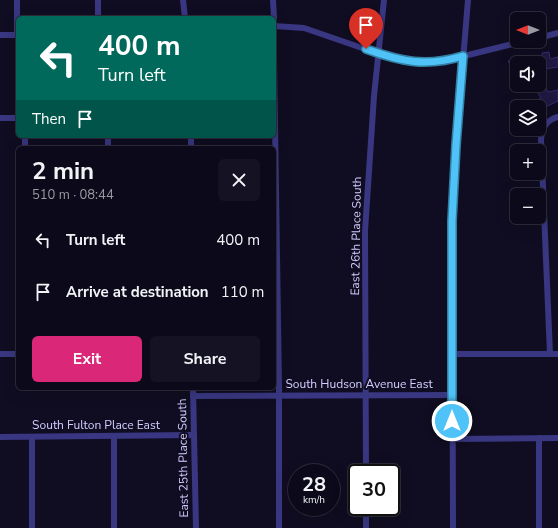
<!DOCTYPE html>
<meta charset="utf-8">
<style>
body{margin:0;font-family:"Nunito Sans",sans-serif;background:#151323;color:#f1f3f6;height:100vh;display:flex;flex-direction:column;font-size:15px;white-space:nowrap}
*{box-sizing:border-box;margin:0}
p{font-size:13px;color:#9a9aa2}
.icon{flex:none;width:22px;height:22px;fill:none;stroke:currentColor;stroke-width:2;stroke-linecap:round;stroke-linejoin:round}
.map{position:relative;flex:1;overflow:hidden}
.panel{position:absolute;left:16px;top:146px;width:260px;height:244px;display:flex;flex-direction:column;background:#0c0a1a;border-radius:6px;box-shadow:0 4px 16px #0002,0 0 0 1px #2c2b39}
.panel>*{flex:none}
.guide{position:absolute;left:16px;top:16px;width:260px;height:122px;border-radius:6px;box-shadow:0 4px 16px #0002,0 0 0 1px #2c2b39;background:#00695c;color:#fff;overflow:hidden}
.needle{width:26px;rotate:270deg}
.tools{position:absolute;left:510px;top:12px;display:grid;gap:8px}
.tools a{display:grid;place-items:center;width:36px;height:36px;border-radius:6px;background:#0c0a1a;box-shadow:0 4px 16px #0002,0 0 0 1px #2c2b39;font-size:20px}
.speed{position:absolute;left:288px;top:464px;display:flex;gap:8px;font-size:20px;font-weight:700;text-align:center}
.speed>*{display:grid;place-content:center;width:52px;height:52px;border-radius:50%;background:#0c0a1a;box-shadow:0 4px 16px #0002,0 0 0 1px #2c2b39;line-height:1}
.speed small{font-size:10px;font-weight:400}
.speed .limit{border:2px solid #111;border-radius:6px;background:#fff;color:#111}
.pin{position:absolute;display:grid;place-items:center;width:34px;height:34px;color:#fff;margin:-41px -17px;border-radius:50% 50% 50% 0;rotate:-45deg;box-shadow:0 0 4px #0007}
.pin .icon{rotate:45deg}
.me{position:absolute;width:44px;margin:-22px;rotate:0deg;stroke-linejoin:round;filter:drop-shadow(0 0 3px #0008)}
.turn{display:flex;align-items:center;gap:14px;height:84px;padding:0 16px;font-size:18px}
.turn .icon{width:52px;height:52px;stroke-width:2.5}
.turn b{display:block;font-size:28px;line-height:34px}
.then{display:flex;align-items:center;height:38px;padding:0 16px;background:#0003;gap:8px;font-size:15px}
.round{display:grid;place-items:center;flex:none;width:42px;height:42px;border-radius:6px;background:#151323}
.head{display:flex;align-items:center;justify-content:space-between;height:68px;padding:0 16px}
h1{font-size:24px;font-weight:700;line-height:30px}
.primary-button{display:flex;gap:8px;margin-top:auto;padding:8px 16px}
.primary-button a{flex:1;height:46px;border-radius:6px;background:#db2777;color:#fff;font-size:16px;font-weight:700;line-height:46px;text-align:center}
.primary-button a+a{background:#151323;color:#f1f3f6}
ul{padding:0;list-style:none}
li{display:flex;align-items:center;gap:12px;height:52px;padding:0 16px}
li div{flex:1}
li b{display:block;font-size:15px}
li em{font-style:normal}
.map>svg:first-child{display:block}
.building{fill:#201943;stroke:#372b6f}
.lines{fill:none;stroke-linecap:round;stroke-linejoin:round}
.minor{stroke:#393781;stroke-width:6}
.route-casing{stroke:#337fa1;stroke-width:10}
.route{stroke:#4fc3f7;stroke-width:7}
.labels{text-anchor:middle;dominant-baseline:central;stroke-width:4;stroke-linejoin:round;paint-order:stroke}
.street-label{font-size:12px;fill:#d2ceff;stroke:#100d22}
</style>
<div class="map">
<svg width="558" height="528" viewBox="0 0 558 528">
<rect width="100%" height="100%" fill="#100d22"/>
<g class="building">
<path d="M549 52 550 59 558 57V67L539 70V63L543 62 542 53Z"/>
<path d="M531 55 533 63H517V72L513 73 510 63H509L508 61Z"/>
<path d="M546 88 548 92 558 90V101L541 109 540 107H525L541 98 538 93Z"/>
</g>
<g class="lines">
<g class="minor">
<path d="M183 0 185 18"/>
<path d="M273 0 274 18"/>
<path d="M98 18V0"/>
<path d="M274 26 304 28 394 59 423 62 452 59 525 41"/>
<path d="M0 35H18"/>
<path d="M17 35V0"/>
<path d="M539 38 558 33"/>
<path d="M274 60 279 386V528"/>
<path d="M0 118H18"/>
<path d="M25 136V148"/>
<path d="M108 136V148"/>
<path d="M191 136V148"/>
<path d="M0 354H18"/>
<path d="M452 354H558"/>
<path d="M550 354 541 140C542 128 546 120 558 117"/>
<path d="M193 388 196 528"/>
<path d="M193 396 452 395"/>
<path d="M114 436V528"/>
<path d="M0 437 193 435"/>
<path d="M32 437V528"/>
<path d="M539 438V528"/>
<path d="M452 439 558 438"/>
<path d="M366 473 365 231 374 96 384 0"/>
<path d="M366 507V528"/>
<path d="M453 528 452 221 456 145 468 0"/>
</g>
</g>
<g class="lines">
<defs>
<path id="route" d="M366 49C402 62 426 67 463 56L456 145 452 221V421"/>
</defs>
<use href="#route" class="route-casing"/>
<use href="#route" class="route"/>
</g>
<g class="labels">
<g class="street-label">
<text transform="translate(356 236) rotate(-89)">East 26th Place South</text>
<text x="359" y="384">South Hudson Avenue East</text>
<text x="96" y="425">South Fulton Place East</text>
<text transform="translate(183 458) rotate(-91)">East 25th Place South</text>
</g>
</g>
</svg>
<div class="tools">
<a><svg class="needle" viewBox="-14 -14 28 28"><path d="M0-13l5 13h-10z" fill="#e53935"/><path d="M0 13l5-13h-10z" fill="#9a9aa2"/></svg></a>
<a><svg class="icon" aria-label="sound" viewBox="0 0 24 24"><path d="M4 9h4l5-4v14l-5-4H4zM17 9q2 3 0 6"/></svg></a>
<a><svg class="icon" aria-label="layers" viewBox="0 0 24 24"><path d="M12 4l9 5-9 5-9-5zM3 14l9 5 9-5"/></svg></a>
<a>+</a>
<a>−</a>
</div>
<div class="speed"><div>28<small>km/h</small></div><div class="limit">30</div></div>
<div class="pin" style="left:366px;top:49px;background:#d93025"><svg class="icon" aria-label="arrive" viewBox="0 0 24 24"><path d="M6 21V4h12l-3 4 3 4H6"/></svg></div>
<svg class="me" style="left:452px;top:421px" viewBox="-20 -20 40 40"><circle r="17" fill="#4fc3f7" stroke="#fff" stroke-width="3"/><path d="M0-11L8 9 0 5-8 9z" fill="#fff"/></svg>
<div class="guide">
<div class="turn"><svg class="icon" aria-label="left" viewBox="0 0 24 24"><path d="M17 20v-9H6M10 6l-5 5 5 5"/></svg><div><b>400 m</b>Turn left</div></div>
<div class="then">Then<svg class="icon" aria-label="arrive" viewBox="0 0 24 24"><path d="M6 21V4h12l-3 4 3 4H6"/></svg></div>
</div>
<section class="panel">
<div class="head"><div><h1>2 min</h1><p>510 m · 08:44</p></div><a class="round"><svg class="icon" aria-label="close" viewBox="0 0 24 24"><path d="M6 6l12 12M18 6L6 18"/></svg></a></div>
<ul>
<li><svg class="icon" aria-label="left" viewBox="0 0 24 24"><path d="M17 20v-9H6M10 6l-5 5 5 5"/></svg><div><b>Turn left</b></div><em>400 m</em></li>
<li><svg class="icon" aria-label="arrive" viewBox="0 0 24 24"><path d="M6 21V4h12l-3 4 3 4H6"/></svg><div><b>Arrive at destination</b></div><em>110 m</em></li>
</ul>
<div class="primary-button"><a>Exit</a><a>Share</a></div>
</section>
</div>
